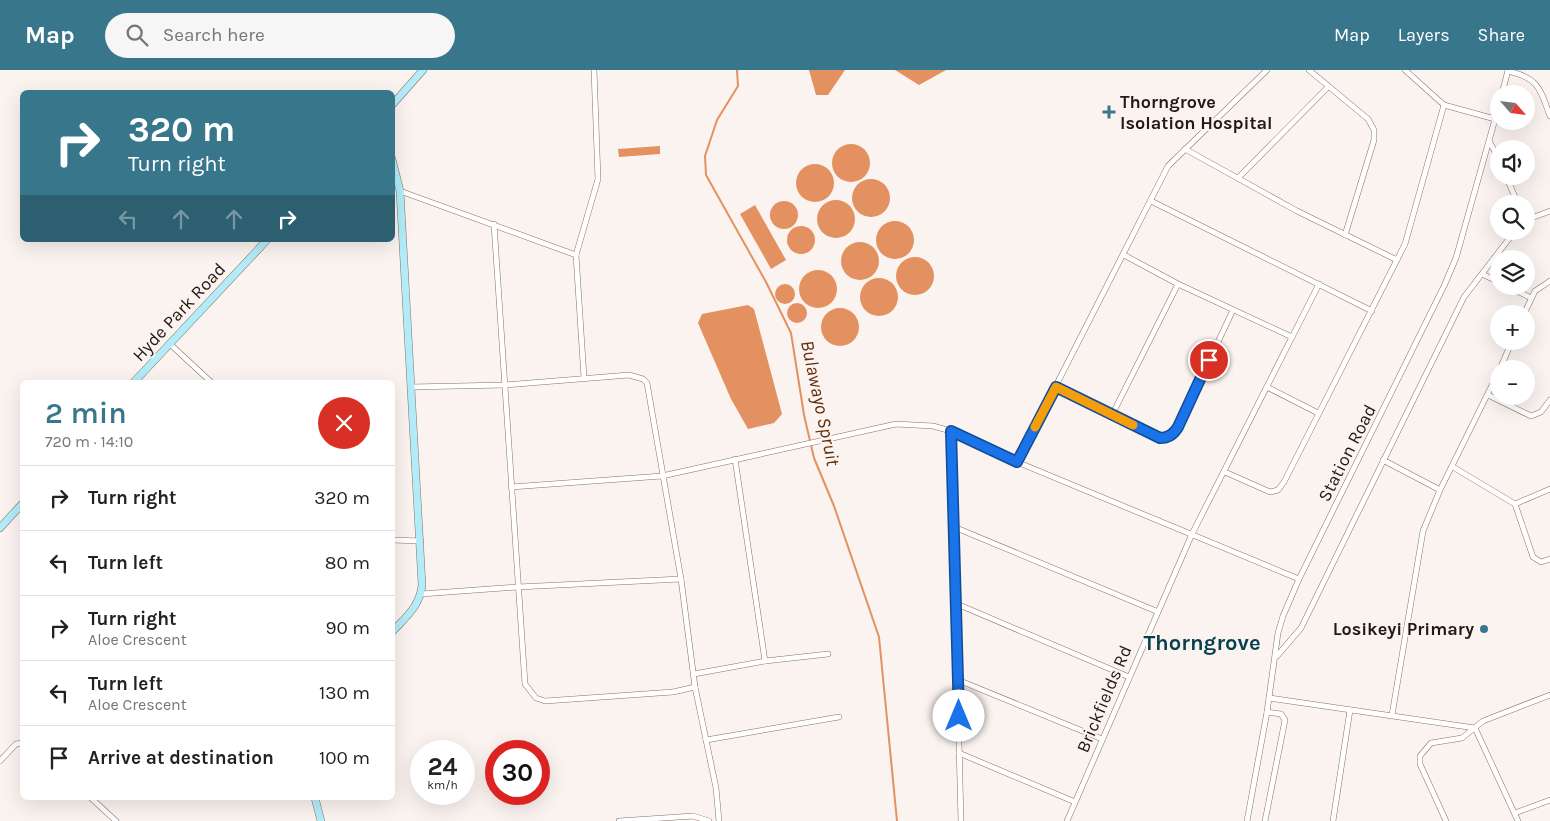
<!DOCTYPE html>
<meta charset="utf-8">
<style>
body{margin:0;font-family:Karla,sans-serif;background:#f6f6f6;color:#222;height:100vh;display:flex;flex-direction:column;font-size:19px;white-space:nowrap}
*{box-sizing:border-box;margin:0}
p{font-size:16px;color:#767676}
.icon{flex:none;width:28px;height:28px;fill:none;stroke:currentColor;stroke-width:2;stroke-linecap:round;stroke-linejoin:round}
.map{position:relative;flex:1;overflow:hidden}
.drawer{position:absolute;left:20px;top:310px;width:375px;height:420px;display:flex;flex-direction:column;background:#fff;border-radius:8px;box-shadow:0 5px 20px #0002}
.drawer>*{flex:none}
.guide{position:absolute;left:20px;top:20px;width:375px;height:152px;border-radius:8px;box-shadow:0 5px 20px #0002;background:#38778b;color:#fff;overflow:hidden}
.needle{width:32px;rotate:118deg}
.fabs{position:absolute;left:1490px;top:15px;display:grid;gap:10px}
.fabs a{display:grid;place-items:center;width:45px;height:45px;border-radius:50%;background:#fff;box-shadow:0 5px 20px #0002;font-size:25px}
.speed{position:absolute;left:410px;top:670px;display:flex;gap:10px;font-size:25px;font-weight:700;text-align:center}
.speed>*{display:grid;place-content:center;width:65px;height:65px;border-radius:50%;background:#fff;box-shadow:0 5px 20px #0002;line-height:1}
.speed small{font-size:12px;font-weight:400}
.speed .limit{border:8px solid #d22;background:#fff;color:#111}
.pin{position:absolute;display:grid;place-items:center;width:42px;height:42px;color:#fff;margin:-21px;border:2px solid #fff;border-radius:50%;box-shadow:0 1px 5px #0007}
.me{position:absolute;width:55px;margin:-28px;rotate:0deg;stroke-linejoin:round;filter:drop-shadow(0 0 4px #0008)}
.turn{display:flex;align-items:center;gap:18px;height:105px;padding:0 25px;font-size:22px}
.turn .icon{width:65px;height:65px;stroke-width:2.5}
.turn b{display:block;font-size:35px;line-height:42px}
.lanes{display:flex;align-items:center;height:48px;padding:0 25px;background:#0003;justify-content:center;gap:25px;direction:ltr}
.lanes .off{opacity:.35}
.round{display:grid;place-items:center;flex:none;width:52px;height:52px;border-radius:26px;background:#f6f6f6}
.head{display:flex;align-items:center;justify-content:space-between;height:85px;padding:0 25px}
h1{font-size:30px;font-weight:600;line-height:38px;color:#38778b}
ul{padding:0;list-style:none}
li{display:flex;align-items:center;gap:15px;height:65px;padding:0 25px;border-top:1px solid #e0e0e0}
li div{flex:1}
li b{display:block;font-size:19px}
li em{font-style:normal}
header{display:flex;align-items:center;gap:30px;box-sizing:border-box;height:70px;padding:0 25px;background:#38778b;color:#fff}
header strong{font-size:24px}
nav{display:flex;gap:28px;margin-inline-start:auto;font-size:18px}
.search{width:350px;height:45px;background:#f6f6f6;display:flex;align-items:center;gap:12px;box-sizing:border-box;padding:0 18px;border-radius:28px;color:#767676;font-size:19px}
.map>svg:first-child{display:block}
.water{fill:#e49161}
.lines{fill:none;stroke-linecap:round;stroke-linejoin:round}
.stream{stroke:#e49161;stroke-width:2}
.street-casing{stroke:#8d6f5f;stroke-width:6}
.secondary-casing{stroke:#8d6f5f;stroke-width:8}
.street{stroke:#fff;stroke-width:5}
.secondary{stroke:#b2ecf9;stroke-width:7}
.route-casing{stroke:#114b97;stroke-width:12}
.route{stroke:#1a73e8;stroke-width:9}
.slow{stroke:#f59e0b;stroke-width:9}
.poi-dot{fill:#38778b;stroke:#faf3f0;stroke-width:2}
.labels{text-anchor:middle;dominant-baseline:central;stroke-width:4;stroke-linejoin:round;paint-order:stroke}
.poi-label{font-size:18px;font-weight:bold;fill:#241912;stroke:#faf3f0;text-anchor:start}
.street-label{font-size:18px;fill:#241912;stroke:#faf3f0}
.water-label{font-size:19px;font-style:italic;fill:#632e0a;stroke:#faf3f0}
.district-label{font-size:22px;font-weight:bold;fill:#063f4e;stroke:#faf3f0}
</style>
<header>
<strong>Map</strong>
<div class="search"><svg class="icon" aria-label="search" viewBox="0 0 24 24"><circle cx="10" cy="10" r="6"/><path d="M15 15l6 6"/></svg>Search here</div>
<nav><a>Map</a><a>Layers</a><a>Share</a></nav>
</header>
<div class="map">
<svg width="1550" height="751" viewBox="0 0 1550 751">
<rect width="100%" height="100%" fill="#faf3f0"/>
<g class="water">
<path d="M809 0H845L828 25H816Z"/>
<path d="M895 0H946L919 15Z"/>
<circle cx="851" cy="93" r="19"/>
<path d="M660 76V84L619 87 618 79Z"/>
<circle cx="815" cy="113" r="19"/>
<circle cx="871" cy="128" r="19"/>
<circle cx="836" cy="149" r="19"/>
<circle cx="784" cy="145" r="14"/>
<path d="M755 135 786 190 771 199 740 144Z"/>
<circle cx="895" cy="170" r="19"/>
<circle cx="801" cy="170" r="14"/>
<circle cx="860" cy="191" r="19"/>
<circle cx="915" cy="206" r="19"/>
<circle cx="818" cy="219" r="19"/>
<circle cx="879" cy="227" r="19"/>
<circle cx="785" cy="224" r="10"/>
<circle cx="797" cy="243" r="10"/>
<path d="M748 235 754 239 782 344 774 353 748 359 731 329 698 253 702 244Z"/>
<circle cx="840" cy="257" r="19"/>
</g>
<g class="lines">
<path class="stream" d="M737 0 738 16 717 50 705 86 706 105 766 212 791 263 804 345 814 388 834 436 879 567 897 751"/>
<defs>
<g id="street">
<path d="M1309 0 1368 49 1374 60V70L1345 165"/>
<path d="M1405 0 1444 35 1495 49"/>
<path d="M1508 1C1539 8 1540 19 1550 46"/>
<path d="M1502 24 1508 0"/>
<path d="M1489 71 1499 89"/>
<path d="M1185 79 1297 141 1397 190"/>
<path d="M1506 106 1518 134"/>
<path d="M1238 108 1328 17"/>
<path d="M400 121 576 185"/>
<path d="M1151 131 1372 241"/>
<path d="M1526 150 1550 141"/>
<path d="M494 154 525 614 536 628 545 631 673 622 695 617"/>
<path d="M1124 185 1178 214 1292 267"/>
<path d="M1482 204 1499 212"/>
<path d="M1507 216 1531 228"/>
<path d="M1524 244 1535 221 1550 211"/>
<path d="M170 274 211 312"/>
<path d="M1500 299 1512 271"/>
<path d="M584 308 576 185 598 109 594 0"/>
<path d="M411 317 504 315 629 305 643 309 647 313 681 509 695 617 716 718 719 751"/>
<path d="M1056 317 1159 368 1170 365 1178 357 1233 240"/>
<path d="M1267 317 1318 343"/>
<path d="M1488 325 1531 346 1541 342 1550 330"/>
<path d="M1112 345 1178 214"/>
<path d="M951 361 961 751"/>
<path d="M735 389 765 591"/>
<path d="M1383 390 1440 420"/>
<path d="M1017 392 1168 96 1267 0"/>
<path d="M1453 397 1515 434 1533 487 1541 492 1550 489"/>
<path d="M1225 402 1270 422 1278 420 1284 412 1405 174 1444 35"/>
<path d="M511 417 662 406 896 354 933 356 951 361 1017 392 1299 509"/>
<path d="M1515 434 1550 419"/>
<path d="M954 457 1156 541"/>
<path d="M392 470 421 471"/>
<path d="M421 524 518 517 681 509"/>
<path d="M957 534 1129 607"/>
<path d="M1277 586 1301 558 1464 227 1515 161"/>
<path d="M694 604 765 591 828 584"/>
<path d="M958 610 1102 669"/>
<path d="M1269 628 1475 658 1518 751"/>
<path d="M1392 645 1423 461 1440 420 1499 301"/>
<path d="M706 670 839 647"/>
<path d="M959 683 1075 732"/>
<path d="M0 691 16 674 22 673"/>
<path d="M91 728 116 751"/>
<path d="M1515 743 1550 730"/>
<path d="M619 751 693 746 709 751"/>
<path d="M1067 751 1192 464 1319 214"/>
<path d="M1247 751 1267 642 1278 563 1283 546 1299 509 1444 216 1456 188 1499 35"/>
<path d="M1265 751 1285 650 1281 644 1267 642"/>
<path d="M1333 751 1350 640"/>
<path d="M1446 751 1420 694V686L1431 673 1462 668 1483 651 1550 625"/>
</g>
<g id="secondary">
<path d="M392 35 423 0"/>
<path d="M392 89 400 121 422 515C420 536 406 547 392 562"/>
<path d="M134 312 267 170"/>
<path d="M0 458 22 434"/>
<path d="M315 728 321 751"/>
</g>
</defs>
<use href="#street" class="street-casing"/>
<use href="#secondary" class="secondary-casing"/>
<use href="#street" class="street"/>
<use href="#secondary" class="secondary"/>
</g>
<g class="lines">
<defs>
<path id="route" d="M959 646 951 361 1017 392 1056 317 1160 368C1168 368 1174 364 1178 357L1209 290"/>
</defs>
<use href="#route" class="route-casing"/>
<use href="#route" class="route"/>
<path class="slow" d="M1035 357 1056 317 1133 355"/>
</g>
<g class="poi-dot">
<path d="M1106.5 34.5h5v5h5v5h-5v5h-5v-5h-5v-5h5z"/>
<circle cx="1484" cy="559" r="5"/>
</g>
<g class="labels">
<g class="poi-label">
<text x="1120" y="32">Thorngrove<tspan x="1120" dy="21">Isolation Hospital</tspan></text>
<text x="1474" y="559" text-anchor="end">Losikeyi Primary</text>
</g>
<g class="street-label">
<text transform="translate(179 242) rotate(-47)">Hyde Park Road</text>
<text transform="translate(1347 383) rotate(-63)">Station Road</text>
<text transform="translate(1104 629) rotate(-67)">Brickfields Rd</text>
</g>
<g class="water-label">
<text transform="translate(820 333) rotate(78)">Bulawayo Spruit</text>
</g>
<g class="district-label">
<text x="1202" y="573">Thorngrove</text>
</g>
</g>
</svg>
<div class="fabs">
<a><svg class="needle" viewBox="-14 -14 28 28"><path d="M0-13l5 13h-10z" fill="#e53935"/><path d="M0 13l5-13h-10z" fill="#767676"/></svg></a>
<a><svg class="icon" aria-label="sound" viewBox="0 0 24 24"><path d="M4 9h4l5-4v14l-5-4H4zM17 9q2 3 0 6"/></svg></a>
<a><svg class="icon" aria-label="search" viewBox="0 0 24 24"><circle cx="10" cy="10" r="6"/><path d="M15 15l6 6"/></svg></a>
<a><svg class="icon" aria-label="layers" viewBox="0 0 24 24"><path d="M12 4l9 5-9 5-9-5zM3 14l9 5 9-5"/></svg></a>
<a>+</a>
<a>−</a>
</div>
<div class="speed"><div>24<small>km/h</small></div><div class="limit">30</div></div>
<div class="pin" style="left:1209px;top:290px;background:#d93025"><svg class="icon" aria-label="arrive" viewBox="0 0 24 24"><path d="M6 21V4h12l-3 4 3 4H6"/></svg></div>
<svg class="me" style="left:959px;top:646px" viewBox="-20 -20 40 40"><circle r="19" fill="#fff"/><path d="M0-13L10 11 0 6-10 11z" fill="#1a73e8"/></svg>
<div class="guide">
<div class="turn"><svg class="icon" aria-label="right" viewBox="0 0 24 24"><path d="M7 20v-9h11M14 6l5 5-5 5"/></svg><div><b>320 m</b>Turn right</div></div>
<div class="lanes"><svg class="icon off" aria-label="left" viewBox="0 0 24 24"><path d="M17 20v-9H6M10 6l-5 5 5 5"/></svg><svg class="icon off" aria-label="ahead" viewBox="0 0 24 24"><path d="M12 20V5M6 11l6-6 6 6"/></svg><svg class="icon off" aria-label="ahead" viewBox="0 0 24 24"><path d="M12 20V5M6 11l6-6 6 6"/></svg><svg class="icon" aria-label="right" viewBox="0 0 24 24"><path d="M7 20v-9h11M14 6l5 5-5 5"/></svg></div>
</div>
<section class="drawer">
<div class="head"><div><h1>2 min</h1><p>720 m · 14:10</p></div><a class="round" style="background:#d93025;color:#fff"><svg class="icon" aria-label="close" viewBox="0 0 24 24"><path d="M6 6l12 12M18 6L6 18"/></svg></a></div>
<ul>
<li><svg class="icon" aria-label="right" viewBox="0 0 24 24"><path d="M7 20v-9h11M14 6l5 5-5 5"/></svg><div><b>Turn right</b></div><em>320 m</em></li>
<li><svg class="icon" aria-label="left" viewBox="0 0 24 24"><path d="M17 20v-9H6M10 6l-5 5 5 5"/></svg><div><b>Turn left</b></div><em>80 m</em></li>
<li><svg class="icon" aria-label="right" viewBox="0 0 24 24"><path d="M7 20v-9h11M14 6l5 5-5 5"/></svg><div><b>Turn right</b><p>Aloe Crescent</p></div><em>90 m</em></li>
<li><svg class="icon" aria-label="left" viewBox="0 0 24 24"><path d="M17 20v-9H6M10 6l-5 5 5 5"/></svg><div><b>Turn left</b><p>Aloe Crescent</p></div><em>130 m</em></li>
<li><svg class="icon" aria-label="arrive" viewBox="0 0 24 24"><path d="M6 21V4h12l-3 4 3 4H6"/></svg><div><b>Arrive at destination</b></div><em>100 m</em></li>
</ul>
</section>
</div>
